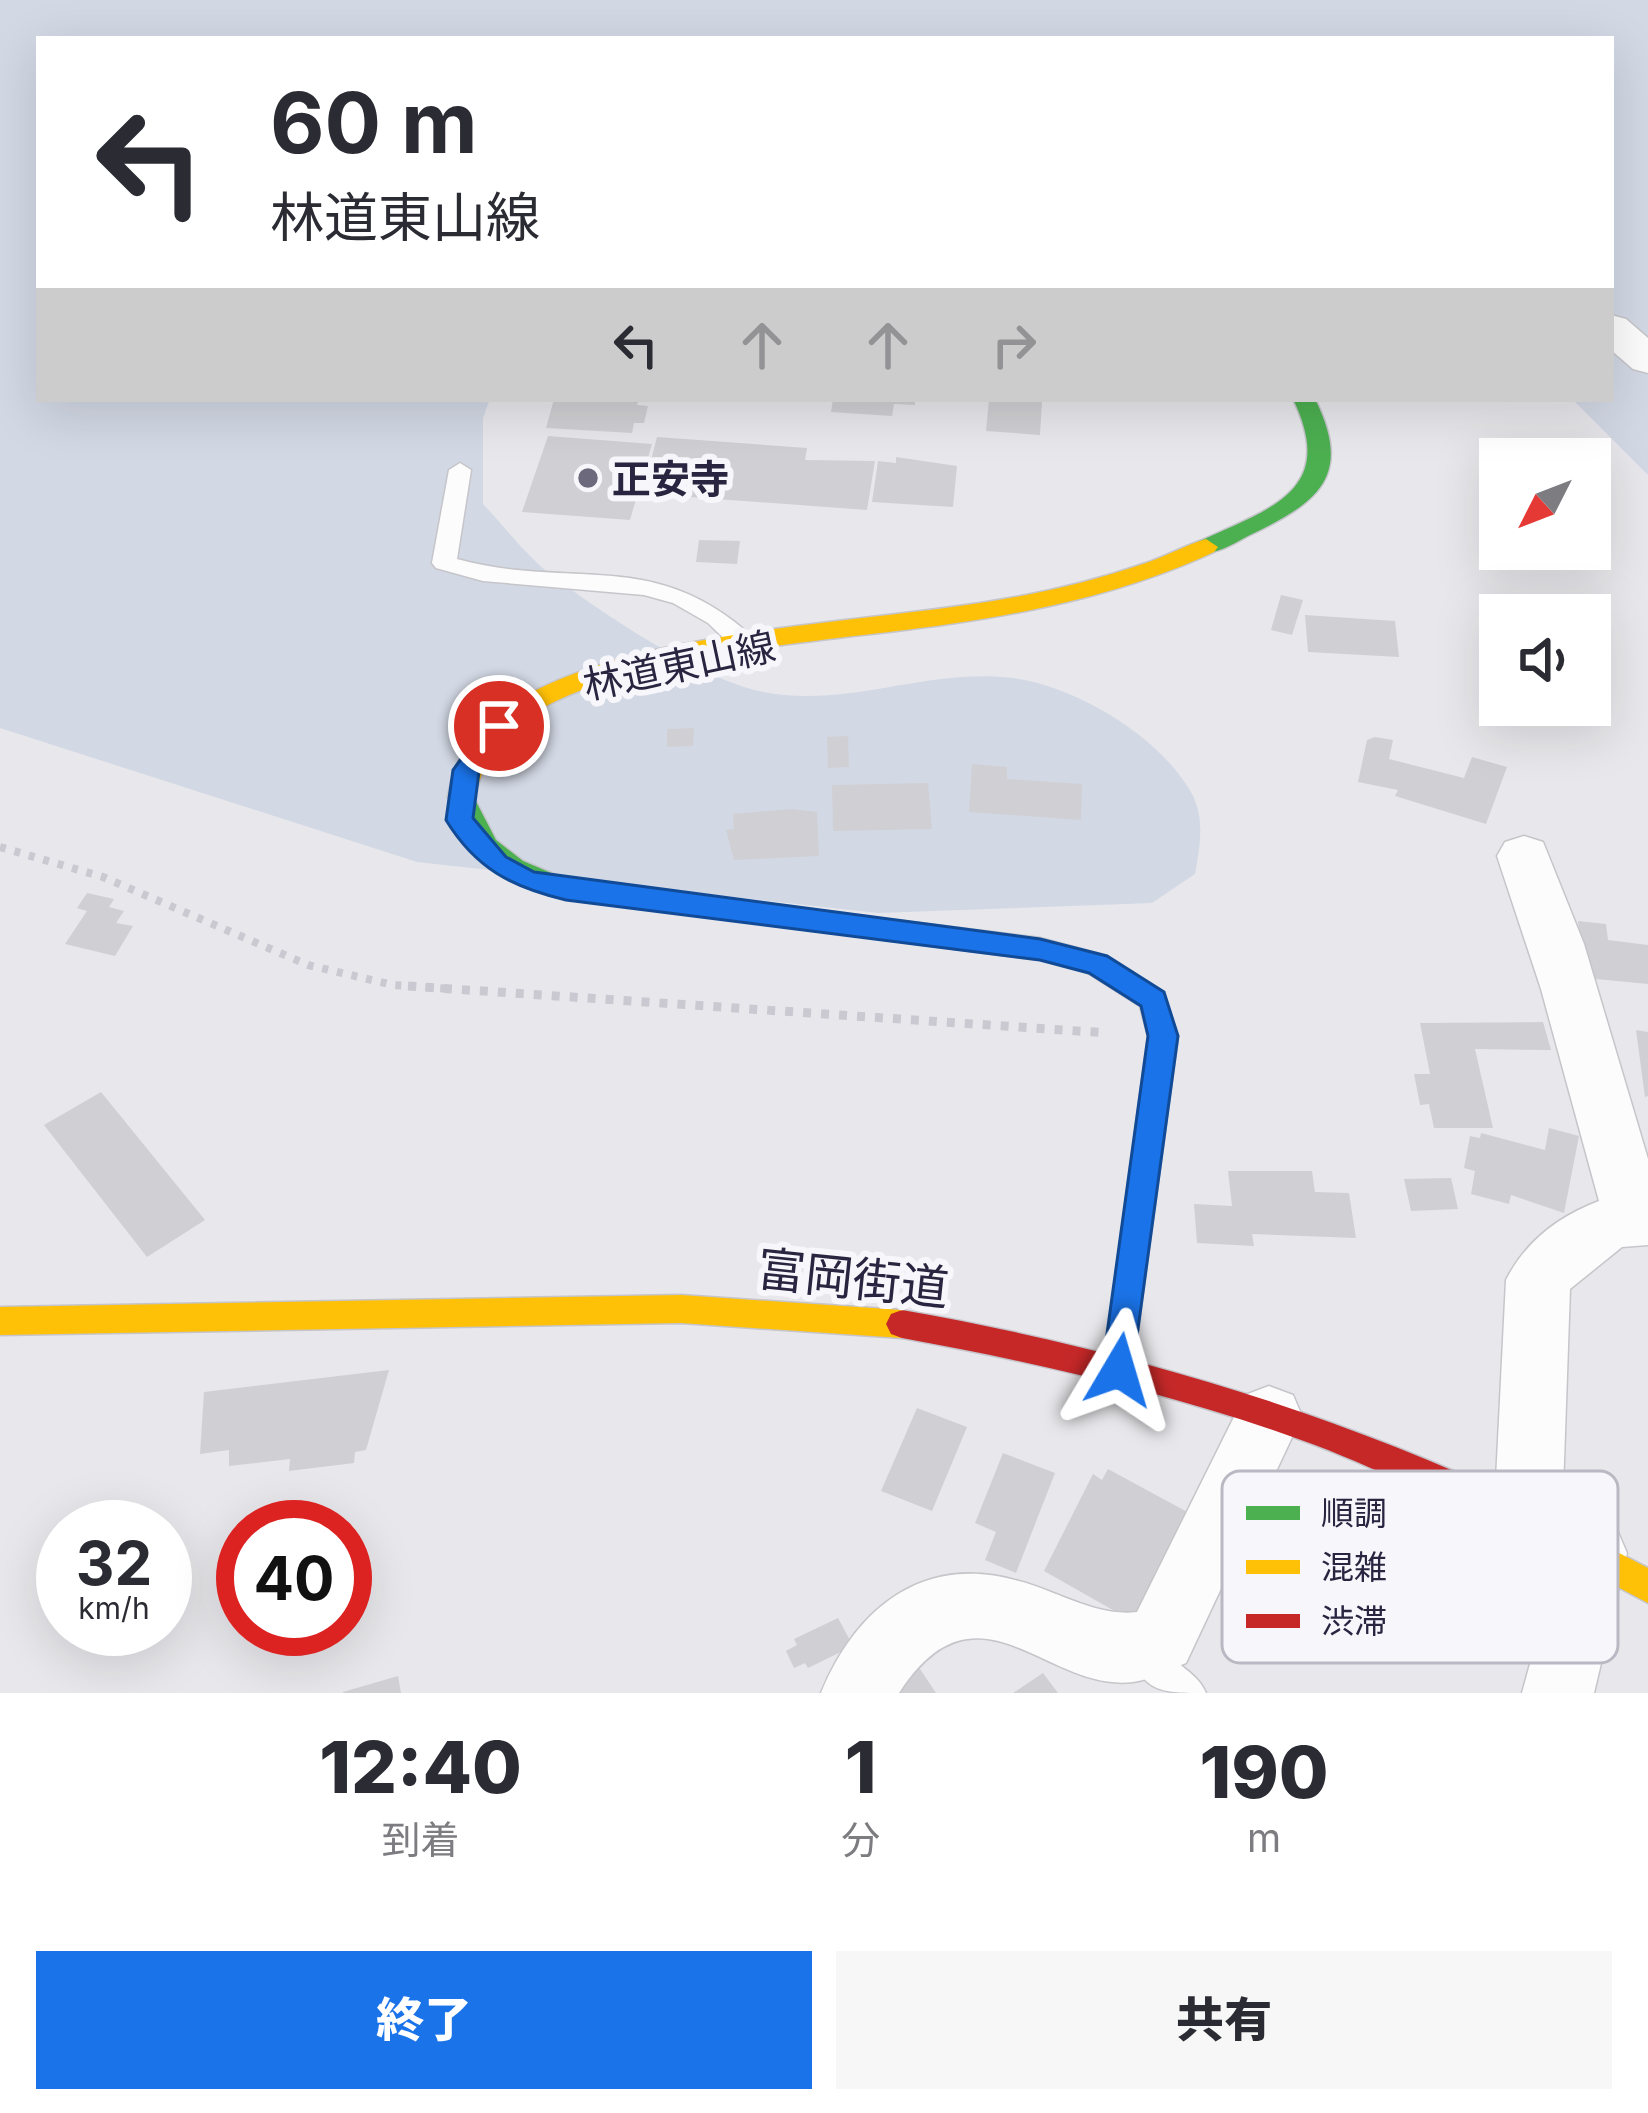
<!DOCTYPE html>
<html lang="ja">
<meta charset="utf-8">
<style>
body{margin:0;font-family:Inter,"Noto Sans JP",sans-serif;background:#f7f7f7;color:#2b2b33;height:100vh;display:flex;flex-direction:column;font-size:45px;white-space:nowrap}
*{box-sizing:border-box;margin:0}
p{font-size:39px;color:#7c7c81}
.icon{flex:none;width:66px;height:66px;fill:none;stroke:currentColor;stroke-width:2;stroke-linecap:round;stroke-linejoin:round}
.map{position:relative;height:1693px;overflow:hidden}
.side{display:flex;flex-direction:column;background:#fff;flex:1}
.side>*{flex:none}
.banner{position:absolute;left:36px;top:36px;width:1578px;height:366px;border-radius:0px;box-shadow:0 12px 48px #0002;background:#fff;color:#2b2b33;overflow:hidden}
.needle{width:78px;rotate:228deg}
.fabs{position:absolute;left:1479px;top:438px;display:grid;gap:24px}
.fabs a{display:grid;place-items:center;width:132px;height:132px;border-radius:0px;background:#fff;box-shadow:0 12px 48px #0002;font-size:60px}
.speed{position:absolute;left:36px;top:1500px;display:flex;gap:24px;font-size:60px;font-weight:700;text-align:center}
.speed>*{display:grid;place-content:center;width:156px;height:156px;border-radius:50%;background:#fff;box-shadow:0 12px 48px #0002;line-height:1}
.speed small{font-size:30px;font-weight:400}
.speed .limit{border:18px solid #d22;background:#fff;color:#111}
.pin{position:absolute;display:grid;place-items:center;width:102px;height:102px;color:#fff;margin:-51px;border:6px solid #fff;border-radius:50%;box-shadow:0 3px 12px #0007}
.me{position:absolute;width:132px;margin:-66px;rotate:7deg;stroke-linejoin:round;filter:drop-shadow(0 0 9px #0008)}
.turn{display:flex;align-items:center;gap:42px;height:252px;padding:0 36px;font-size:54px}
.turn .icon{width:156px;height:156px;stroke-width:2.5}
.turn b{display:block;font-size:84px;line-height:102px}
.lanes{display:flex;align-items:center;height:114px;padding:0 36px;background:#0003;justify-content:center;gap:60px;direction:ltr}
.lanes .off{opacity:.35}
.eta{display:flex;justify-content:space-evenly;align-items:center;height:204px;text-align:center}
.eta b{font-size:72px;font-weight:800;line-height:84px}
.primary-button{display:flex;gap:24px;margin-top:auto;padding:24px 36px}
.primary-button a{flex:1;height:138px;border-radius:0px;background:#1a73e8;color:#fff;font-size:48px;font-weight:800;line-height:138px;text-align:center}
.primary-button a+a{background:#f7f7f7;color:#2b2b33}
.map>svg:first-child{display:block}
.green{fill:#d2d8e4}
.building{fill:#d0d0d4}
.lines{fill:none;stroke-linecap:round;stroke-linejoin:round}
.lane-casing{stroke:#c6c5ca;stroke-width:3}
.street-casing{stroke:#c6c5ca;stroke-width:3}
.fast-casing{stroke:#c5c5cb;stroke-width:3}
.slow-casing{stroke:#c5c5cb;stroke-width:3}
.jam-casing{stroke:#c5c5cb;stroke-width:3}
.path-far1{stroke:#cac9d1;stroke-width:8;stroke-dasharray:6 9;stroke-linecap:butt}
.path{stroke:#cac9d1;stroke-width:9;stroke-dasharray:8 10;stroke-linecap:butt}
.lane{fill:#fcfcfc;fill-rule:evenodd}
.street{fill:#fcfcfc;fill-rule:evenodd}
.fast{fill:#4caf50;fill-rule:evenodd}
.slow{fill:#ffc107;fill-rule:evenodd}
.jam{fill:#c62828;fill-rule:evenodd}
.route{fill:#1a73e8;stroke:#114b97;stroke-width:3}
.poi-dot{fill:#6c697c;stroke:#f7f7fb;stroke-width:4.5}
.labels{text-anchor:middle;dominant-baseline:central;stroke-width:12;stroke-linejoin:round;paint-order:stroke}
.poi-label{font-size:39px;font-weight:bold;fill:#292540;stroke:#f7f7fb;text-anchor:start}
.street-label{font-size:39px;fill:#292540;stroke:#f7f7fb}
.near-street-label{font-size:48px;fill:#292540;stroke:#f7f7fb}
.key{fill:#f7f7fb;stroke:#b9b8c3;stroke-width:3}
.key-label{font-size:33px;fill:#292540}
</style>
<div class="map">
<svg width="1648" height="1693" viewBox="0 0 1648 1693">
<rect width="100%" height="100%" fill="#e8e8ec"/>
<path class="green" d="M0 0H1648V475L1572 399H1611V39H39V399H490L483 418V504C505 527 527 557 553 576 601 613 700 678 759 691 845 710 928 667 1013 678 1076 686 1161 737 1192 794 1205 818 1200 848 1195 874L1152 903 878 913 417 862 0 728Z"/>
<g class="building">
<path d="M554 399H639L637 405 648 406 644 423H634L632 433 546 428Z"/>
<path d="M833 399H915V405L894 404 892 416 831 412Z"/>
<path d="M989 399 1042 402 1040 435 986 431Z"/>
<path d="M548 436 652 444 630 520 522 512Z"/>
<path d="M657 437 807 448 805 460 875 461 867 510 689 497 697 463 651 460Z"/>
<path d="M896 457 957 466 953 507 872 502 878 461 896 463Z"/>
<path d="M699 540 740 541 737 564 696 562Z"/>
<path d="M1281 595 1303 600 1292 635 1271 630Z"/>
<path d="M1305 615 1395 621 1399 657 1308 652Z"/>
<path d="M694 728 693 746 667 747V729Z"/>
<path d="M848 736 849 767 828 768 827 737Z"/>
<path d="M1375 737 1393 740 1389 759 1464 778 1472 757 1507 767 1486 824 1395 796 1398 790 1358 782 1367 740Z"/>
<path d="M972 764 1007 767V779L1082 784 1081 820 969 812Z"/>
<path d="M928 783 932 829 833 831 832 785Z"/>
<path d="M792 809 817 812 819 856 734 860 726 830 734 829 733 814Z"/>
<path d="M87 893 114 899 109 907 124 911 116 923 133 926 115 956 65 944 87 911 77 908Z"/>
<path d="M1578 921 1606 924 1608 940 1648 945V984L1585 978Z"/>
<path d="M1543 1022 1551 1050 1475 1049 1493 1128H1434L1429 1104 1420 1105 1414 1074H1430L1420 1023Z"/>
<path d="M1636 1030 1648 1032V1096L1645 1097Z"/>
<path d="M101 1092 205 1220 147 1257 44 1125Z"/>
<path d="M1549 1128 1579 1136 1564 1213 1511 1195 1509 1204 1471 1194 1475 1171 1464 1168 1470 1136 1480 1138 1481 1133 1545 1150Z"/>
<path d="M1228 1171H1312L1315 1192 1349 1193 1356 1238 1252 1234 1254 1246 1197 1243 1194 1204 1232 1206Z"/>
<path d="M1451 1178 1458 1209 1411 1211 1404 1179Z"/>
<path d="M389 1370 366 1450 355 1452 354 1463 289 1471 290 1459 229 1466V1450L200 1454 204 1392Z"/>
<path d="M917 1408 967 1427 932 1511 881 1491Z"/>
<path d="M1003 1453 1055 1473 1016 1573 985 1560 996 1532 975 1523Z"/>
<path d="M1108 1469 1191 1514 1134 1622 1044 1571 1093 1474 1102 1480Z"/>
<path d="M838 1618 853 1646 808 1668 805 1663 794 1668 786 1651 797 1645 794 1639Z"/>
<path d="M916 1663 936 1693H885Z"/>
<path d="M1043 1673 1058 1693H1013Z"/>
<path d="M398 1676 401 1693H343V1692Z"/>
</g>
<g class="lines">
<defs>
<g id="lane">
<path d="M460 463 471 470 457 559C575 591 657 545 758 642L761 648 758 654H740L708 623 673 603 644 595 483 581 436 568 432 563 449 470Z"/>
<path d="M1146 1634 1159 1640C1169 1664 1196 1669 1206 1693 1161 1693 1146 1693 1128 1652L1133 1640Z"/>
</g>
<g id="street">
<path d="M1611 315 1626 319 1648 338V373L1633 369 1611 350Z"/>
<path d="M1524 836 1543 842 1584 944 1648 1159V1245L1622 1247 1570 1289 1562 1519 1552 1542 1528 1551 1504 1542 1494 1519 1506 1280C1525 1242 1559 1216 1599 1201L1541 989 1497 856 1505 842Z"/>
<path d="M1269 1386 1293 1395 1302 1416 1186 1663C1170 1669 1151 1680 1133 1682 1047 1693 978 1571 899 1693H821C856 1608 923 1553 1019 1581 1057 1591 1097 1617 1137 1612L1245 1395Z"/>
<path d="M1592 1520 1617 1530 1627 1553 1594 1693H1522L1567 1530Z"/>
</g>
<g id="fast">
<path d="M1293 399H1315C1353 476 1319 502 1250 535 1234 543 1216 556 1198 552L1194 547 1198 542C1270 508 1338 492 1293 399Z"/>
<path d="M461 788 470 790 496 840 523 861 568 880 1040 938 1107 956 1163 992 1178 1036 1131 1379 1119 1384 1107 1379 1103 1369 1148 1036 1140 1006 1088 973 1040 960 556 897C503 877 465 854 448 797Z"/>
</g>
<g id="slow">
<path d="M1206 539 1218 547 1214 552C1130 591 1040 611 949 624 831 642 597 653 507 732 483 754 484 777 470 804L461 806 448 797C453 763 470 733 498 713 615 628 861 625 1004 599 1052 591 1100 579 1146 563 1166 556 1186 545 1206 539Z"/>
<path d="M681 1295 902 1310 913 1314 918 1324 913 1334 902 1338 681 1323 0 1335V1307Z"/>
<path d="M1509 1496 1648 1568V1603L1497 1523 1492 1512 1497 1501Z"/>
</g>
<path id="jam" d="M902 1310C1118 1348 1322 1408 1521 1501L1526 1512 1521 1523 1509 1528C1434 1499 1364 1461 1287 1435 1162 1391 1033 1362 902 1338L891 1334 886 1324 891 1314Z"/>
</defs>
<use href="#lane" class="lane-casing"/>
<use href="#street" class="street-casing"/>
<use href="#fast" class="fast-casing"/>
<use href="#slow" class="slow-casing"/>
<use href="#jam" class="jam-casing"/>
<path class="path-far1" d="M0 847 103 877 308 965 393 985 453 989"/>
<path class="path" d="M408 986 1108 1033"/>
<use href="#lane" class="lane"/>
<use href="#street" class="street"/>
<use href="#fast" class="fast"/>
<use href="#slow" class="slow"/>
<use href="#jam" class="jam"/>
</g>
<path class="route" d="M499 717 512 726 479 772 473 818 506 857 534 872 1040 939 1107 956 1164 992 1178 1036 1131 1380 1119 1384 1107 1380 1102 1370 1148 1036 1141 1006 1089 973 1040 960 566 900C512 887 476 869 446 820L453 770 489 720Z"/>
<circle class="poi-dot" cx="588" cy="478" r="12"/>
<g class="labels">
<g class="poi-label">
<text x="612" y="478">正安寺</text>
</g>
<g class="street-label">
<text transform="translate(679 665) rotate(-12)">林道東山線</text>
</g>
<g class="near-street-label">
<text transform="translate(853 1278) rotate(6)">富岡街道</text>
</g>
</g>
<rect x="1222" y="1471" width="396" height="192" rx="18" class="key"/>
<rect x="1246" y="1506" width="54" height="14" fill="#4caf50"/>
<rect x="1246" y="1560" width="54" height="14" fill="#ffc107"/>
<rect x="1246" y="1614" width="54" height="14" fill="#c62828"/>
<g class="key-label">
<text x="1321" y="1525">順調</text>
<text x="1321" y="1579">混雑</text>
<text x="1321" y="1633">渋滞</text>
</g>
</svg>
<div class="fabs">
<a><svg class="needle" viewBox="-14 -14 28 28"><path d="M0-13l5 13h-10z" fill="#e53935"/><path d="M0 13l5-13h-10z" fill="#7c7c81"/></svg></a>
<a><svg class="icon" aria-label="sound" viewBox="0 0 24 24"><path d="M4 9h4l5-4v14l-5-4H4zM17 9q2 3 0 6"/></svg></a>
</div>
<div class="speed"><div>32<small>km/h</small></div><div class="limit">40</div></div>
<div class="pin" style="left:499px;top:726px;background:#d93025"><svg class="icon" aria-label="arrive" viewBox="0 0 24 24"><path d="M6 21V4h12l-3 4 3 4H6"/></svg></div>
<svg class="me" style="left:1119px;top:1370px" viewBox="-20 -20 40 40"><path d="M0-17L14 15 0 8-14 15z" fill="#1a73e8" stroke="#fff" stroke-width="4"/></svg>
<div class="banner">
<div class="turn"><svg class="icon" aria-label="left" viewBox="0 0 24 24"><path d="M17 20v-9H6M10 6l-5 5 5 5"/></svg><div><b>60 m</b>林道東山線</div></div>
<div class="lanes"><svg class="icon" aria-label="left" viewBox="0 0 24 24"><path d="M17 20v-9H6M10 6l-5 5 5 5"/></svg><svg class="icon off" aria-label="ahead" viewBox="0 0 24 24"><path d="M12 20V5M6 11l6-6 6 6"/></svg><svg class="icon off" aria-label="ahead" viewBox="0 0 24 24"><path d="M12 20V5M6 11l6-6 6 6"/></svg><svg class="icon off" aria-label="right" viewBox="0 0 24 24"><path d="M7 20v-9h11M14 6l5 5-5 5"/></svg></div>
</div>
</div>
<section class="side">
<div class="eta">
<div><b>12:40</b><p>到着</p></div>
<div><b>1</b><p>分</p></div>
<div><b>190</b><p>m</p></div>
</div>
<div class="primary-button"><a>終了</a><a>共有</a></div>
</section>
